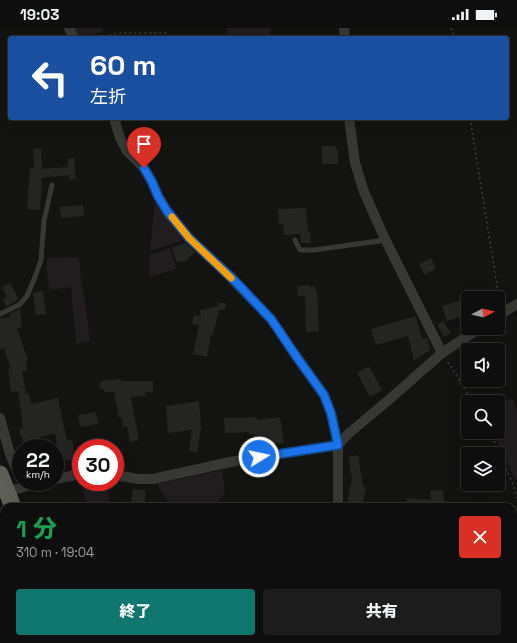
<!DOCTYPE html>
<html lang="ja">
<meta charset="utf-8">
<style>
body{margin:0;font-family:"Space Grotesk","Noto Sans JP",sans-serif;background:#1c1c1c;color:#f1f3f6;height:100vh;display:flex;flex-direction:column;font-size:15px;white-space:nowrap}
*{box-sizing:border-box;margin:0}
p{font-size:13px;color:#9b9c9e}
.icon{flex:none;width:22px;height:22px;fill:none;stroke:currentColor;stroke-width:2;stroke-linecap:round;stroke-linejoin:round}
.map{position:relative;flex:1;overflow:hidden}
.sheet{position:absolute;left:0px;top:475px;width:517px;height:140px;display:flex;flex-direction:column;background:#0e0e0e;border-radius:12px 12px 0 0;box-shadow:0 4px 16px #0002,0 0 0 1px #2e2e2e}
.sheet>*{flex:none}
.hud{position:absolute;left:8px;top:8px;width:501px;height:84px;border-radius:4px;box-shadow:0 4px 16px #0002,0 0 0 1px #2e2e2e;background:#1a4fa0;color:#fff;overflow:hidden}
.needle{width:26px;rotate:83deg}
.buttons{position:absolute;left:461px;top:263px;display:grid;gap:8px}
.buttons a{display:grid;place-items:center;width:44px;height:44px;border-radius:4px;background:#0e0e0e;box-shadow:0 4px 16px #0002,0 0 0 1px #2e2e2e;font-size:20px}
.speed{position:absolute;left:12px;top:411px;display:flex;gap:8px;font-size:20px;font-weight:700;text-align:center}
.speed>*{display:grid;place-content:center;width:52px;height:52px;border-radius:50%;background:#0e0e0e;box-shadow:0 4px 16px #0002,0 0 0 1px #2e2e2e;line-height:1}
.speed small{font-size:10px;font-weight:400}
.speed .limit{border:6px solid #d22;background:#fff;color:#111}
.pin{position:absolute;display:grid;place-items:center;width:34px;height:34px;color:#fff;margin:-41px -17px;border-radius:50% 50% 50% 0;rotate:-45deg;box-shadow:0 0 4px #0007}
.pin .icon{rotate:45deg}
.me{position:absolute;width:44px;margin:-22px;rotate:80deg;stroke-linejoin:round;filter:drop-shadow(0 0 3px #0008)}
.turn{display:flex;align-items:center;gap:14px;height:84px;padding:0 16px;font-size:18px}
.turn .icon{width:52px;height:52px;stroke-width:2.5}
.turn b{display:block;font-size:28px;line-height:34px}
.round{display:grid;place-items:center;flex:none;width:42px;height:42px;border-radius:4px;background:#1c1c1c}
.summary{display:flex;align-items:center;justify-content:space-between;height:68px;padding:0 16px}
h1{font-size:24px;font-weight:800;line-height:30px;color:#1e9e55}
.cta{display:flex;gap:8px;margin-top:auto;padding:8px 16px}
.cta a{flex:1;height:46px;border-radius:4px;background:#0f766e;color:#fff;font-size:16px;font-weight:800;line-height:46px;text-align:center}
.cta a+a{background:#1c1c1c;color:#f1f3f6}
.status{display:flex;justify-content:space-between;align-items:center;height:28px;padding:0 20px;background:#0e0e0e;direction:ltr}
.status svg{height:11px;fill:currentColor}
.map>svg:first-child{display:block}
.green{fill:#211c1e}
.building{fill:#242422}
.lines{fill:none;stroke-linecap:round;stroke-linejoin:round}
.path{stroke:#3e3f3a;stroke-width:1.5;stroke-dasharray:2 3;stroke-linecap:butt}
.service{stroke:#373834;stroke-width:5}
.minor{stroke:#373834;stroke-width:10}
.trunk{stroke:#5f6058;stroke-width:17}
.route-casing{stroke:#114b97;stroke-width:10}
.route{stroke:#1a73e8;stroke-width:7}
.slow{stroke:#f59e0b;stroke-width:7}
</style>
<div class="status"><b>19:03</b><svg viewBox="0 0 49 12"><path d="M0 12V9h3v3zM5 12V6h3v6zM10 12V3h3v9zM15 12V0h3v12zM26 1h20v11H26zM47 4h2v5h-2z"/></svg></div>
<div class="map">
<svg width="517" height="615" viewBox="0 0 517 615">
<rect width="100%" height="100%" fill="#131312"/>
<g class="green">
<path d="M72 0H103L101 4 83 10H78Z"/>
<path d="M227 0H270L271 10H219L227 9Z"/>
<path d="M155 172 183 212 150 223Z"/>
<path d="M170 220 176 241 149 249 150 227Z"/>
<path d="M79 229 82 258 83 259 90 313 76 316 71 259 50 262 46 241 48 230Z"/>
<path d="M510 370 513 372 517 385V452H515L493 404H498V376L506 375Z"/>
<path d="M222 442 225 465 216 476 211 479H171L157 456Z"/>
<path d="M80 452 81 454H106L110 479H88Z"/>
</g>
<g class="building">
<path d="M322 118H336V122H338V136H322Z"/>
<path d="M41 120 42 141 68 139V131L74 130 76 151 69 152V147L42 150 40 182 27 181 30 140 34 141 33 121Z"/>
<path d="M83 177 84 188 61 190 60 179Z"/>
<path d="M306 180 308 204 310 203 311 215H301L300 206 284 207 283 196H279L278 181Z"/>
<path d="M185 215 195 224 187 232 177 235 172 220Z"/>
<path d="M431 230 436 241 424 247 419 236Z"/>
<path d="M10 255 19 271 6 279 3 271 7 269 2 259Z"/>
<path d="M309 257 310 259 315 258 316 263H317L319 303 306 304 305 286H306L305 268H298L297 258Z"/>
<path d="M43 263 46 286 36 287 33 265Z"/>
<path d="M468 270V289L462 291V288L447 293 442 278Z"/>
<path d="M218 275H226L225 282H219L213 307H211L207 329 193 326 199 297 192 296 194 287 201 288 200 282 210 280 211 279H217Z"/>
<path d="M20 281 22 299 17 300 28 332H26L27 343H22L26 366 29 365 31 376 58 370 67 413 72 412 75 431 59 433 55 406 40 409 42 419 24 420 22 408 20 409 19 401 23 400 18 363 11 364 8 341H11L4 320 0 321V290L11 289 9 286Z"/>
<path d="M416 288 422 311 427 309 430 322 414 333 408 308 376 317 371 301Z"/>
<path d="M443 293 451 305 444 309 437 297Z"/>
<path d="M369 338 382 362 370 369 357 345Z"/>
<path d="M121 351V353H153V364H145L146 368 131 369 139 412 130 414 127 398 123 399 122 390H119L114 364H104V361H99L101 353Z"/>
<path d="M199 373 201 400 197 425 189 423 192 402 168 405 166 378Z"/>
<path d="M96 384 98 396 80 399 78 387Z"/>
<path d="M257 389V392L280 389 284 415 269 417 270 421 256 423 254 406 249 407V404L225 405 224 390Z"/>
<path d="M358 427 363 458 366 459 362 479H346L352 451 348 429Z"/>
<path d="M133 461 146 463 144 478 136 477V475H131Z"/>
<path d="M443 462 444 473 449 474V479H406L407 470 431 472 430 463Z"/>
</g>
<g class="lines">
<g class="path">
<path d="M451 0 455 10"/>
<path d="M100 10 118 5H169"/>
<path d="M470 90 500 276"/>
<path d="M448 334 473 374"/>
<path d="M490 404 512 454 517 470"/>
</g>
<g class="service">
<path d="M295 212 300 222H314L379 213 385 211"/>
<path d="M0 286 19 277 27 268 35 249 41 232 44 193 52 157"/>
</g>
<g class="minor">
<path d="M69 0 74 10"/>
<path d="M344 0 345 10"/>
<path d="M114 90 120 110 127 123 144 140 152 154 158 168 167 183 189 210 231 250 271 291 296 328 324 367 331 385 338 417V479"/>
<path d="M349 90 355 135 364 164 385 211 442 325"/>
<path d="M498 288 517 276"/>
<path d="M0 390C4 403 11 438 21 447"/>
<path d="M115 447 138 451H153L230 434 338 417 348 406 391 370 442 325 480 300"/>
<path d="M55 451 81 446"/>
<path d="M2 465 43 454"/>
<path d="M321 615 322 611"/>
</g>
<g class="trunk">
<path d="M0 446 13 479"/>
<path d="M0 492 4 500"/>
<path d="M58 611 60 615"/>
<path d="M76 611 78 615"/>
</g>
</g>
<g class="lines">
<defs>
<path id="route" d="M144 140 152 154 158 168 167 183 189 210 232 250 271 291 296 328 324 367 331 385 338 417 259 429"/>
</defs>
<use href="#route" class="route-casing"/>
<use href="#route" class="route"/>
<path class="slow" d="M172 189 189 210 231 250"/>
</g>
</svg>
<div class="buttons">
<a><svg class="needle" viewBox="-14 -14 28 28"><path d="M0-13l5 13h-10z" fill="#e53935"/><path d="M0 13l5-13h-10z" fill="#9b9c9e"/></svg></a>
<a><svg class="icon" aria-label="sound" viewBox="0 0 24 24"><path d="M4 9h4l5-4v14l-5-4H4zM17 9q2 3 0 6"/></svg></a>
<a><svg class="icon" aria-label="search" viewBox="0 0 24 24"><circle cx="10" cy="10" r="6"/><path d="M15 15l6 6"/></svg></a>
<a><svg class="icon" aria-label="layers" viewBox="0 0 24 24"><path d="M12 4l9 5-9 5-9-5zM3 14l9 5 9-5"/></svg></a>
</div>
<div class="speed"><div>22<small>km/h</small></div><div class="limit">30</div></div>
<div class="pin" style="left:144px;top:140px;background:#d93025"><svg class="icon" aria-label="arrive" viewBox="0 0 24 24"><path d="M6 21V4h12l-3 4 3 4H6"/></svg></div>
<svg class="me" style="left:259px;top:429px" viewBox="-20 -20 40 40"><circle r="17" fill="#1a73e8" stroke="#fff" stroke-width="3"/><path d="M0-11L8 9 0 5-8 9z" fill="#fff"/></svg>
<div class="hud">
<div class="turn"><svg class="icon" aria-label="left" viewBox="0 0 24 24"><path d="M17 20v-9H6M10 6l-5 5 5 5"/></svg><div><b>60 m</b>左折</div></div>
</div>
<section class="sheet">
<div class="summary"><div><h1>1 分</h1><p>310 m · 19:04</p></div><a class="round" style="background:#d93025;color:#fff"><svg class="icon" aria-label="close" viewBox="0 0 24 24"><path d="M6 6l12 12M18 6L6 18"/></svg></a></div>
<div class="cta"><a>終了</a><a>共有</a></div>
</section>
</div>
